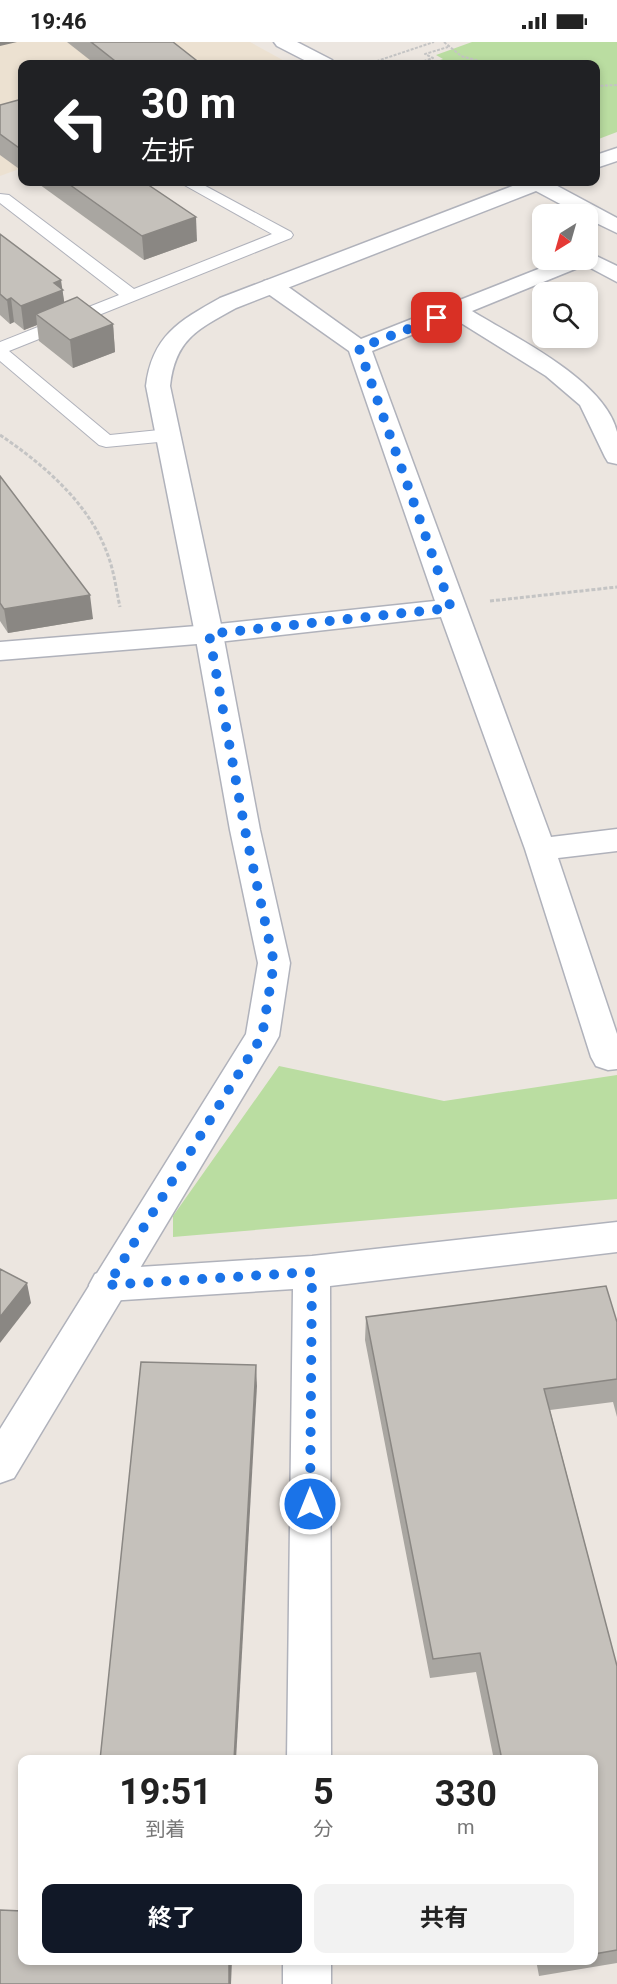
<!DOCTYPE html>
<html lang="ja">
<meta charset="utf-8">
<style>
body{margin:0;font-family:Roboto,"Noto Sans JP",sans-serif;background:#f2f2f2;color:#222;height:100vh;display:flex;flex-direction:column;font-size:22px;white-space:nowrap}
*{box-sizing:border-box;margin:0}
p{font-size:20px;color:#767676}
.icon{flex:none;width:33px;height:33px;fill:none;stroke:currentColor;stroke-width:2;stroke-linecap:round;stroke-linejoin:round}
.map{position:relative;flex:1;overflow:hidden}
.drawer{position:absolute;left:18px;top:1713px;width:580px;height:210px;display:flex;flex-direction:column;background:#fff;border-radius:12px;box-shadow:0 3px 9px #0003}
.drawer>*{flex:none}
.banner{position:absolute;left:18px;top:18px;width:582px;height:126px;border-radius:12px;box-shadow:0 3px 9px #0003;background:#202124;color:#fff;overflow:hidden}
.needle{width:39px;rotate:217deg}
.tools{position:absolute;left:532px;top:162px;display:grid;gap:12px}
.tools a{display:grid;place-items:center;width:66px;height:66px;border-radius:12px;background:#fff;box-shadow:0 3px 9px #0003;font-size:30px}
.pin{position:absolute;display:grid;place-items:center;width:51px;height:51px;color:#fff;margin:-26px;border-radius:12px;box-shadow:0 3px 9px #0006}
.me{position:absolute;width:66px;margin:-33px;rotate:0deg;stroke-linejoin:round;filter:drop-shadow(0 0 4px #0008)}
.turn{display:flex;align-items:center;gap:21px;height:126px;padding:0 24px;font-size:27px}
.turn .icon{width:78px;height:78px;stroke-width:2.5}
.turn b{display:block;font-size:42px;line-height:51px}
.eta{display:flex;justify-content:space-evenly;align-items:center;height:102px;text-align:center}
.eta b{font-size:36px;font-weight:700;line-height:42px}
.primary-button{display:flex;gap:12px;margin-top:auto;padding:12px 24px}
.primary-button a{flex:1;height:69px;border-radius:12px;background:#111827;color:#fff;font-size:24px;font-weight:700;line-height:69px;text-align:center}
.primary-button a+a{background:#f2f2f2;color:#222}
.status{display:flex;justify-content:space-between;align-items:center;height:42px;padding:0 30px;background:#fff;direction:ltr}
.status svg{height:16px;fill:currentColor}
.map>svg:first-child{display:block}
.education{fill:#ece1d1}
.green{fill:#badda1}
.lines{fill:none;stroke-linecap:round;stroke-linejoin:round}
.lane-casing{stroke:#b0b2bb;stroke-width:2}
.street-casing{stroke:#b0b2bb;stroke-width:3}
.secondary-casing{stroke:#b0b2bb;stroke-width:3}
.path-far1{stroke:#c4c4c4;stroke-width:2;stroke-dasharray:3 1.5;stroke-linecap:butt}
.path{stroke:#c4c4c4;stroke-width:3;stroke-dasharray:4 2;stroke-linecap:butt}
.lane{fill:#fff;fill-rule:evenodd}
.street{fill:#fff;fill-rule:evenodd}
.secondary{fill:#fff;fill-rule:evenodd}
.wall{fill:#a9a6a1}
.shaded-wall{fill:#8a8783}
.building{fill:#c5c1bb;stroke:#8a8783;stroke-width:1.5}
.route{stroke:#1a73e8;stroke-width:10;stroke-dasharray:0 18}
</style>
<div class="status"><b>19:46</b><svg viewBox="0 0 49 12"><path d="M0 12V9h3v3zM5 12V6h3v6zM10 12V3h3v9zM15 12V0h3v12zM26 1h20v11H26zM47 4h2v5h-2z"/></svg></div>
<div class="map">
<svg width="617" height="1942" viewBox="0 0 617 1942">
<rect width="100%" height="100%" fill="#ece6e0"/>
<path class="education" d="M0 0H250L290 22H22V126L0 134Z"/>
<g class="green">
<path d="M472 0H617V90L596 98V22H427L443 17 436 13Z"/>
<path d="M279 1024 444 1059 617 1033V1157L173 1195V1174Z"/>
</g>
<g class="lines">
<defs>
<path id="lane" d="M179 140H198L291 190 293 193 291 196 9 309 110 393 169 387 176 389 178 393 176 397 169 399 106 405 99 403 0 319V300L119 253 0 161V152L9 153 134 247 272 192Z"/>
<g id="street">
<path d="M588 210 617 224V240L585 223 472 269C514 295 605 338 617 390 617 400 617 412 617 422L608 420 605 415 580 363 546 334 453 276 372 309 551 795 617 787V809L558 816 617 992V1027L608 1028 596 1024 591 1015 525 807 441 575 209 601 0 618V600L209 583 435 559 349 309 264 249 261 244 264 239 272 237 280 239 361 297 561 218H588Z"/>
<path d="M617 1180V1210L330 1244 331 1718H287L293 1247 108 1259 95 1254 89 1243 95 1232 108 1227 312 1214Z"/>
<rect x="283" y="1918" width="48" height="24"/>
</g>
<g id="secondary">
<path d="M274 0H297L332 18 334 22H312L277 4Z"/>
<path d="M617 106V119L596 126V113Z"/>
<path d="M523 140H550L617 176V191L588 177V172H579L536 149 236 266C198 287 175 297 170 344L223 592 260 788 290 921 279 994 274 1003 14 1436 0 1441V1387L246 992 258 921 230 788 195 592 146 344C152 294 179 279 220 256Z"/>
</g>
</defs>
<use href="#lane" class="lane-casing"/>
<use href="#street" class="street-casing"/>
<use href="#secondary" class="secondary-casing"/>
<g class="path-far1">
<path d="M444 0 461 14 490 22"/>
<path d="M368 22 434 0"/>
<path d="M415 22 433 16 425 12 448 5"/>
<path d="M596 44 617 43"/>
<path d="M596 65V69"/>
<path d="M410 140 421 142 428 140"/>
</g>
<g class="path">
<path d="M0 393C43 422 89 461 107 511 114 528 116 547 120 565"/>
<path d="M490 559 617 545"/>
</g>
<use href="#lane" class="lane"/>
<use href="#street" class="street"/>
<use href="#secondary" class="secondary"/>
</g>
<g class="wall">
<path d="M67 0H173L201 22H95Z"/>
<path d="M22 57V129L0 113V63Z"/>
<path d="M36 140H144L197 199 144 218Z"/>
<path d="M0 192 62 247 64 260 113 282 115 310 73 326 39 299 37 283 24 288 14 280 10 282 0 273Z"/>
<path d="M0 434 93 577 8 591 0 579Z"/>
<path d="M366 1275 617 1280V1375L613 1360 550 1368 617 1624V1921L539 1934 536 1918H594V1718H494L476 1630 430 1636 365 1298Z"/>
</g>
<g class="shaded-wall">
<path d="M0 0H17L0 4Z"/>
<path d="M196 175 197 199 144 218 142 194Z"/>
<path d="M61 238 66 272H36L37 283 24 288 21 264 54 241Z"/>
<path d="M11 256 14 280 10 282 7 258Z"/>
<path d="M113 282 115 310 73 326 70 298Z"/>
<path d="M90 553 93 577 8 591 4 567Z"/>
<path d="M27 1241 31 1261 0 1301V1275Z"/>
<path d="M256 1323 257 1344 236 1718H234Z"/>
<path d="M229 1918H232L231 1942H229Z"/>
</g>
<g class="building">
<path d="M91 0H173L201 22H119Z"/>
<path d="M22 57V108L0 92V63Z"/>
<path d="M66 140H144L196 175 142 194Z"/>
<path d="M0 192 61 238 54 241 63 248 21 264 11 256 7 258 0 252Z"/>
<path d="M77 255 113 282 70 298 36 272Z"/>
<path d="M0 434 90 553 4 567 0 561Z"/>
<path d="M0 1227 27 1241 0 1275Z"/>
<path d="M606 1244 617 1280V1337L544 1347 617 1624V1908L594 1912V1718H502L480 1611 433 1617 366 1275Z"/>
<path d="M141 1320 256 1323 234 1718H100Z"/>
<path d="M0 1868 22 1869V1918H229V1942H0Z"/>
</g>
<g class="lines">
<path class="route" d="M310 1462 312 1230 108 1243 262 994 274 921 245 788 209 592 451 566 359 306 437 276"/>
</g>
</svg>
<div class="tools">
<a><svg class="needle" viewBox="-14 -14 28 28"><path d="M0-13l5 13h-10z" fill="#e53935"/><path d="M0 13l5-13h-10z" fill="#767676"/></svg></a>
<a><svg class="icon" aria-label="search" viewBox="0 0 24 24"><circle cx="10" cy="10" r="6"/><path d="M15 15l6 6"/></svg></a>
</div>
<div class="pin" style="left:437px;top:276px;background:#d93025"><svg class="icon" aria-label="arrive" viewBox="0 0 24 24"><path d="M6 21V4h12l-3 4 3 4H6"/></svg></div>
<svg class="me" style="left:310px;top:1462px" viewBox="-20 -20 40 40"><circle r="17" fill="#1a73e8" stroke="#fff" stroke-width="3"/><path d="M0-11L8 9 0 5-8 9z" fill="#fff"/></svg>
<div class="banner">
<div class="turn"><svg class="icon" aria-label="left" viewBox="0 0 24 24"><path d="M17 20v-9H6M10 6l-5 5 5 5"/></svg><div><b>30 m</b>左折</div></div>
</div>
<section class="drawer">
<div class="eta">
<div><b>19:51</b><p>到着</p></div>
<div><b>5</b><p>分</p></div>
<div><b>330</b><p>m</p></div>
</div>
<div class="primary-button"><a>終了</a><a>共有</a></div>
</section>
</div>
